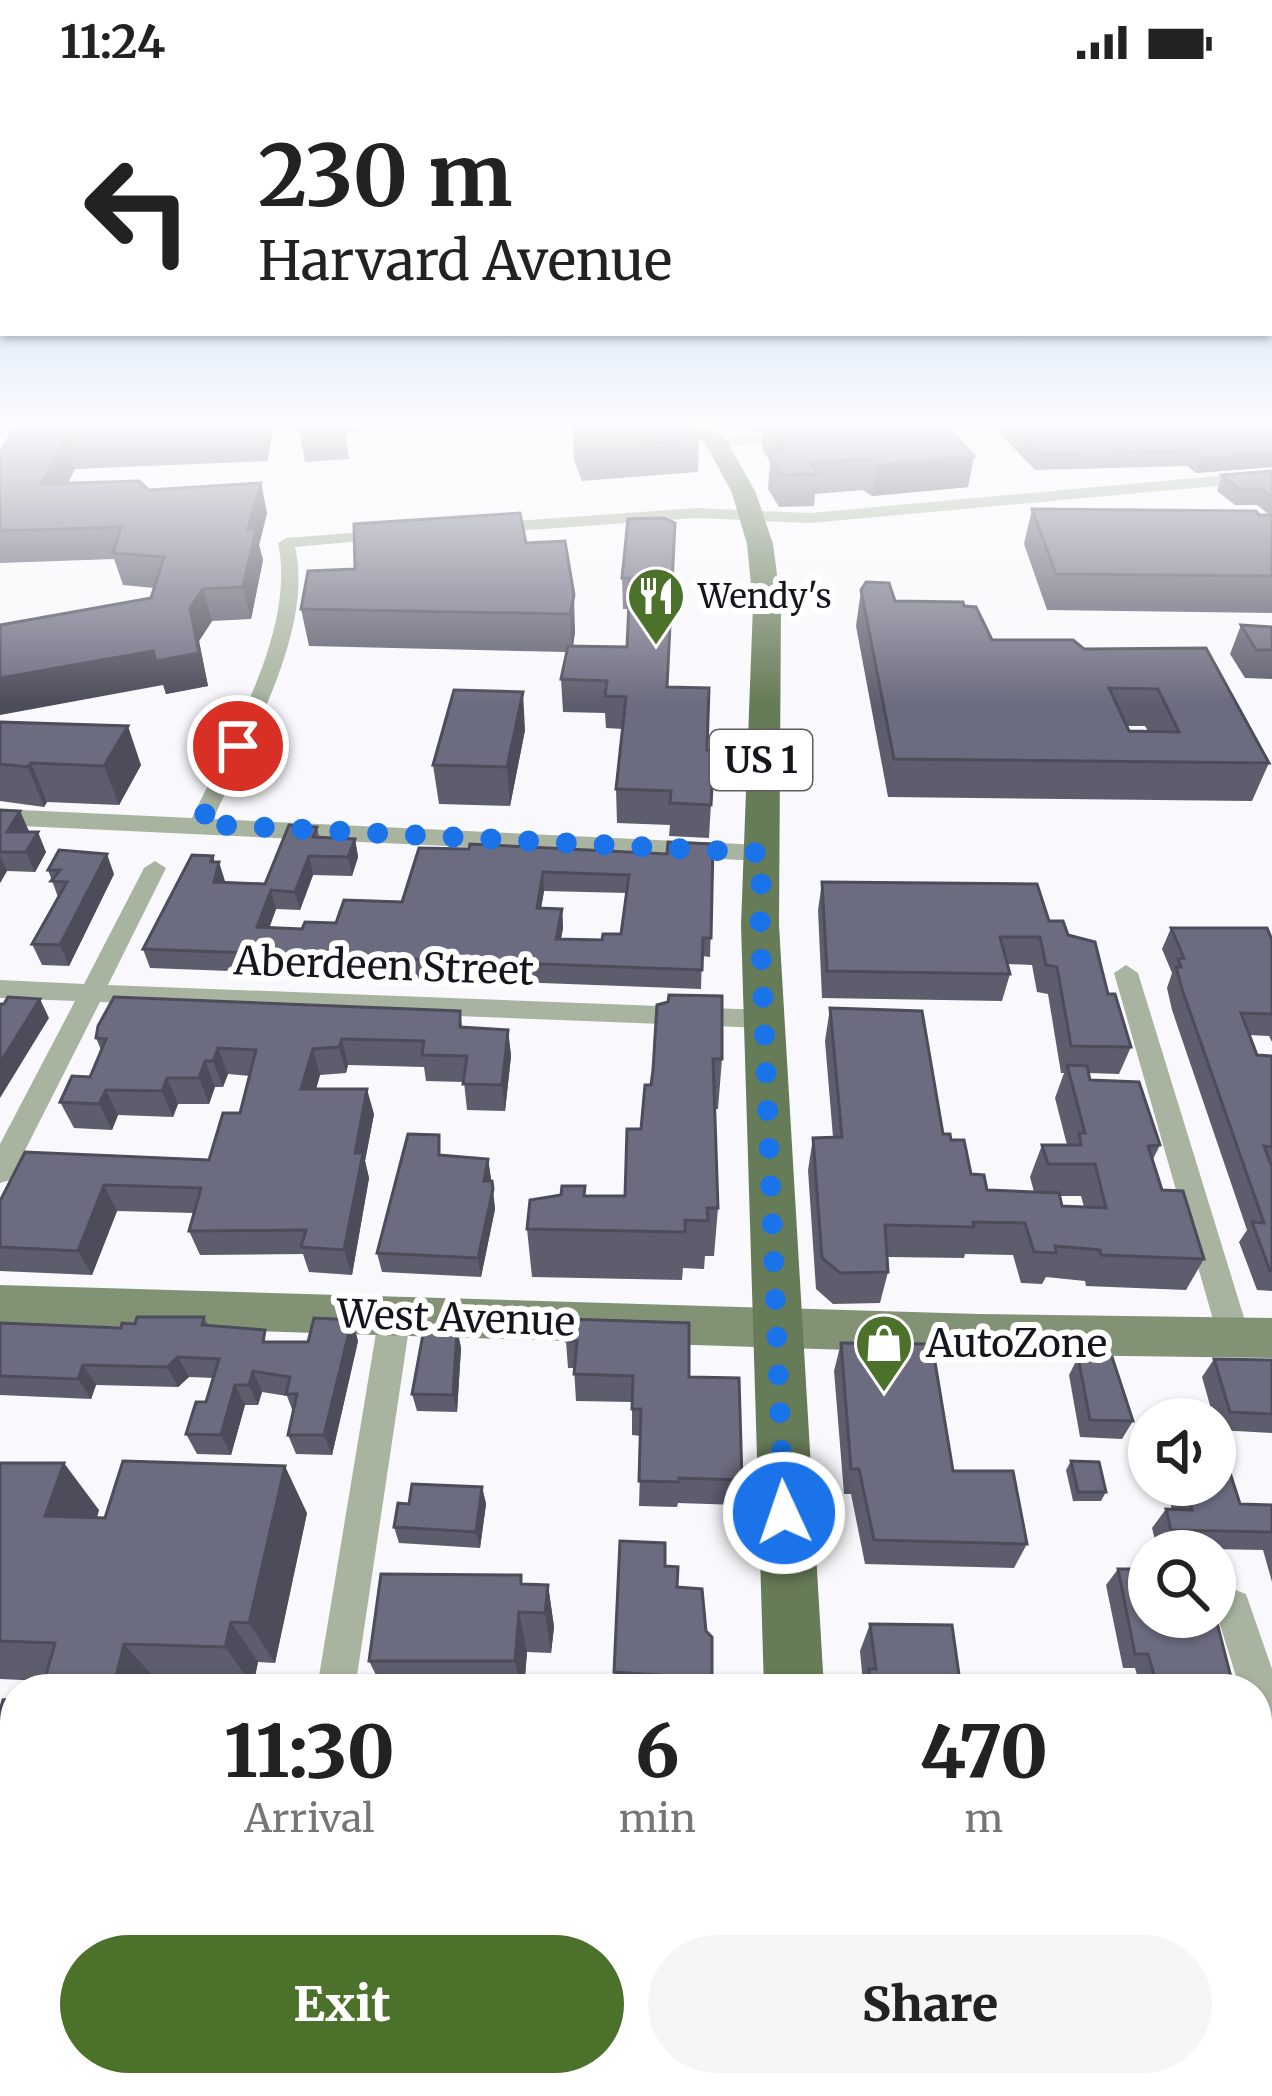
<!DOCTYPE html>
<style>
body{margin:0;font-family:Merriweather,serif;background:#f6f6f6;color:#222;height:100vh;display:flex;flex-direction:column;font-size:45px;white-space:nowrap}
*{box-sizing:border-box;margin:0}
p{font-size:39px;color:#767676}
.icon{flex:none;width:66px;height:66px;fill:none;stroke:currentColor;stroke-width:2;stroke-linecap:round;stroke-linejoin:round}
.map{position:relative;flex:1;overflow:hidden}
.side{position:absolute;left:0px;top:1590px;width:1272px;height:423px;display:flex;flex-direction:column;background:#fff;border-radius:48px 48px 0 0;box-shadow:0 3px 9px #0004}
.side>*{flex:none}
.banner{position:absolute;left:0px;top:0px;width:1272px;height:252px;box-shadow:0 3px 9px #0004;background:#fff;color:#222;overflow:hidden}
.fabs{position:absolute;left:1128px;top:1314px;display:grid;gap:24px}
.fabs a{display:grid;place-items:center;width:108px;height:108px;border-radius:50%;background:#fff;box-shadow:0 3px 9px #0004;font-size:60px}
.pin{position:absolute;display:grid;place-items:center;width:102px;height:102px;color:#fff;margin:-51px;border:6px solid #fff;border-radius:50%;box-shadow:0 3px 12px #0007}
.me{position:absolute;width:132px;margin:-66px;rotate:357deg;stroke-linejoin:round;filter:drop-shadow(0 0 9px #0008)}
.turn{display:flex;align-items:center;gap:42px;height:252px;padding:0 60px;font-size:54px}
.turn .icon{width:156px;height:156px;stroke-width:2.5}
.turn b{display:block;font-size:84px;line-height:102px}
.eta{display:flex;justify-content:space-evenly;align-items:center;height:204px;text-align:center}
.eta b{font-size:72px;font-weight:800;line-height:84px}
.primary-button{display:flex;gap:24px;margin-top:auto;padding:24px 60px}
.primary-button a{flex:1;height:138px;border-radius:72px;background:#4c712b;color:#fff;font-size:48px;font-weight:800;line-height:138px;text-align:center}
.primary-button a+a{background:#f6f6f6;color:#222}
.status{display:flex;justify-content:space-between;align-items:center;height:84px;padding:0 60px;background:#fff;direction:ltr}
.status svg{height:33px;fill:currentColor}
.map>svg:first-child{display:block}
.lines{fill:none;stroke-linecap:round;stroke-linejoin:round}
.minor{fill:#a9b4a0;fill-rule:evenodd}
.tertiary{fill:#a9b4a0;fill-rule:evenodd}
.secondary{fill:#829375;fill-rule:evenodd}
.primary{fill:#667b57;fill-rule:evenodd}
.wall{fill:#5d5d6e;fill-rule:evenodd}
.shaded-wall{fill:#4c4c5a}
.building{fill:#6c6c80;stroke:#4c4c5a;stroke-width:3;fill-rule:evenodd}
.route{stroke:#1a73e8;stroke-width:21;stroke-dasharray:0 37.8}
.labels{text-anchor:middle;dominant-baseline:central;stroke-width:12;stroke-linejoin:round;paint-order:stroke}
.far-poi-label{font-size:33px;fill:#15151d;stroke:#fff;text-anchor:start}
.shield{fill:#fff;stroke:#5b5b61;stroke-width:3}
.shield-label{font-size:36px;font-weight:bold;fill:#15151d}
.street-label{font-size:39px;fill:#15151d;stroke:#fff}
.poi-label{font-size:39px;fill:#15151d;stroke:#fff;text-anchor:start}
</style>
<div class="status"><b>11:24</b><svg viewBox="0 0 49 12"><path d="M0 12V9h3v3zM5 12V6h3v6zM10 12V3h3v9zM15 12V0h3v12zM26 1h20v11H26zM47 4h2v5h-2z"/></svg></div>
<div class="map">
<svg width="1272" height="2012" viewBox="0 0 1272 2012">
<rect width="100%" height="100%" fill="#f9f9fd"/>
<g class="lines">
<g class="minor">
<path d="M1001 338 994 342 912 348 905 344 936 338Z"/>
<path d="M796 349 801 350V356L717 363 710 359 717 355Z"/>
<path d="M1272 387V397L810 439 696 434 487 449 479 444 487 439 696 424 810 429Z"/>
<path d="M389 446 395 448V454L295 463C315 547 245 664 211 740L200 747 192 745 189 740C226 661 297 548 278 459L286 454Z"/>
<path d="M155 777 166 784 108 901 764 926 777 935 764 944 100 918 10 1096 0 1099V1060L75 917 0 914V896L84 900 144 784Z"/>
<path d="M1126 881 1138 889 1250 1253 1245 1263 1234 1267 1223 1263 1218 1253 1114 889Z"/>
<path d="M395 1217 406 1221 411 1231 357 1592 352 1605H324L319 1592 379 1231 384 1221Z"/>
<path d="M1233 1505 1246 1510 1272 1585V1664L1257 1655V1605H1240L1215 1525 1220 1510Z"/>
</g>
<path class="tertiary" d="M0 725 762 761 776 769 762 777 0 741Z"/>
<path class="secondary" d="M0 1201 979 1230 1272 1234V1274L979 1270 0 1239Z"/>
<g class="primary">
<path d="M686 338H709L728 359 756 409 773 460 781 521 779 841 824 1605H764L741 841 753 521 747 460 732 409 707 362Z"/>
<path d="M779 1998H851L852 2012H780Z"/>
</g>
</g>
<g class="wall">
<path d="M18 338H275L267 377 75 385 68 399 149 406 261 399 267 429 259 461 263 476 251 535 212 537 199 557 208 602 166 610 151 514 154 504 123 501 114 475 0 479V369Z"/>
<path d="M298 338H490L346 348 349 375 305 378Z"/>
<path d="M576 338H689L699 355 698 388 582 397 574 376 573 343H579Z"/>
<path d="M744 338H942L974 372 968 403 872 412 863 406 815 410 814 422 779 423 768 405 770 378 762 364 763 347 751 348Z"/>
<path d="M1003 338H1272V383L1196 389 1187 382 1035 386 1000 350Z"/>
<path d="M1272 387V529L1047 526 1024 460 1032 425 1270 431 1257 421H1235L1217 407 1222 391Z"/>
<path d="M628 435 668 603 707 666 714 667 709 754 669 752 670 741 617 739 616 705 623 645 606 644 605 629 563 628 561 595 567 568 309 562 301 525 355 485 526 459 565 457 575 548 573 562 627 563 628 525H623L622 494Z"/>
<path d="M861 506 895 517 964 522 992 556 1084 565 1206 564 1269 679 1252 717 888 713 856 542ZM1127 642H1145L1148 647H1129Z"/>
<path d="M1241 541 1272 543V595L1245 594 1230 570Z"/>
<path d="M0 638 141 681 119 721 47 718 44 723 0 717Z"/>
<path d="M525 646 510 722 439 720 433 681Z"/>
<path d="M0 726 20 727 28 748 46 768 35 788 7 787 0 799Z"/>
<path d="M317 743 319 753 355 755 358 773 352 792 313 791 300 826 276 825 269 843 302 845 336 839 402 818 419 764 667 770 713 760 710 873 702 872 701 905 150 884 143 865 215 778 225 798 265 800ZM544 807 627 809 621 850 602 856 561 855 563 844 562 825 541 824Z"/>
<path d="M48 786 114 790 69 882 42 881 32 860 58 813Z"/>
<path d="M822 798 1049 837 1068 851 1108 910 1131 963 1119 990 1088 989 1090 996 1160 1061 1153 1075 1162 1106 1204 1175 1186 1206 1086 1202 1085 1197 1046 1193 1042 1200 1021 1199 1013 1171 965 1170 964 1174 887 1173 888 1188 880 1219 833 1220 816 1205 808 1086 813 1054 833 1053 825 957 830 924 943 1050 951 1056 971 1090 987 1106 1034 1108 1030 1093 1042 1061H1067L1055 1014 1064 989H1061L1048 910 1037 908 1032 881 1007 880 1010 890 1002 917 822 914 818 826ZM1060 1112H1081L1084 1123 1062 1122Z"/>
<path d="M1171 844 1272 856V958L1269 952 1249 951 1257 971 1272 972V1207L1257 1206 1239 1158 1247 1146 1172 926 1167 904 1172 889 1162 865Z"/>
<path d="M657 921 722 975 718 1025H715L718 1124 714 1172H705L704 1185 683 1184 682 1196 532 1193 527 1145 585 1112H625L651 1001Z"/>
<path d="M460 927 462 943 508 946 511 972 505 1027 467 1026 464 998 426 997 424 983 348 981 346 989 320 991 316 1005 374 1030 365 1077 369 1094 352 1191 309 1188 303 1170 200 1171 189 1147 194 1129 117 1127 92 1191 0 1187V1117L209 1076 240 1029 250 992 228 990 223 1003H215L209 1020H178L173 1033 118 1031 112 1046 74 1044 60 1018 90 993 101 966 96 954Z"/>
<path d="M443 1072 488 1075 495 1125 481 1193 382 1188 377 1169Z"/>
<path d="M204 1233 208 1241 270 1258H308L352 1236 358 1257 332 1371 296 1370 288 1351 293 1328 287 1312 262 1308 258 1321H245L231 1371 197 1370 186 1350 206 1318 213 1294 189 1293 178 1303 96 1301 91 1315 0 1311V1239L121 1244 135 1240Z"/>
<path d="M567 1235 689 1293 742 1396 738 1421 678 1419 677 1423 639 1422 641 1352 632 1351V1318L576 1317 574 1284H568L566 1257Z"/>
<path d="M457 1245 461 1264 457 1328 417 1327 412 1310Z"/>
<path d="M841 1259 953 1387 1027 1460 1014 1484 865 1480 851 1410H844L834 1287Z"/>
<path d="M1078 1273 1133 1337 1122 1355 1080 1353 1069 1291Z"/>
<path d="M1214 1275 1272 1276V1349L1217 1346 1202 1293Z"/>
<path d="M1071 1377 1106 1408 1101 1417H1073L1066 1386Z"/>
<path d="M0 1379 99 1426 97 1434 307 1429 275 1579 258 1578 253 1602 159 1599 158 1605H42L45 1597 0 1595Z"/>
<path d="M1166 1401H1215L1240 1420 1272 1421V1498L1263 1466 1157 1464 1152 1444 1166 1425 1172 1426Z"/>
<path d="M482 1403 486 1420 480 1464 399 1459 394 1443 409 1420Z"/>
<path d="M665 1482 706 1547 712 1595 711 1605H615L614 1588Z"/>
<path d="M1118 1485 1234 1605H1141L1135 1584H1123L1106 1501Z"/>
<path d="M523 1501H548L554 1543 551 1569 527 1568 524 1605H383L369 1577Z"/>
<path d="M870 1540 961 1605H861L863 1599 860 1567Z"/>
<path d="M15 1615V1880L0 1881V1627Z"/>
<path d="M871 1998H1181L1184 2012H872Z"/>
<path d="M1234 1998H1257L1272 2012H1237Z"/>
</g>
<g class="shaded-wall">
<path d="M263 338H275L267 377 261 348Z"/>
<path d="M65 356 75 385 51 431 41 400Z"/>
<path d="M1272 368V383L1196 389 1201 374Z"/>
<path d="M974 372 968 403 872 412 877 381Z"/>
<path d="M261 399 267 429 259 461 263 476 251 535 243 503 248 445Z"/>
<path d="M203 505 212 537 199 557 208 602 166 610 163 601 0 631V594L153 567 190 524Z"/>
<path d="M574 511 575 548 572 568 570 530Z"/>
<path d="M523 608 525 646 510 722 507 683Z"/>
<path d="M128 642 141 681 119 721 104 682Z"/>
<path d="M31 679 47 718 44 723 28 683Z"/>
<path d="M20 727 29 747 16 767 7 748Z"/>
<path d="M38 748 46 768 35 788 26 768Z"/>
<path d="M355 755 358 773 352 792 348 773Z"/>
<path d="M107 770 114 790 69 882 60 861Z"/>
<path d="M0 772 7 787 0 799Z"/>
<path d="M213 772 217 786 219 778 225 797 220 817 214 798 211 778Z"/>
<path d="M309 772 313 791 300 826 295 808Z"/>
<path d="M543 788 544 807 538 842 537 824Z"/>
<path d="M271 806 276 825 263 862 257 843Z"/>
<path d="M562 825 563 844 557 874 556 855Z"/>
<path d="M40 915 49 934 0 1014V979Z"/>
<path d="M508 946 511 972 505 1027 502 1001Z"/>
<path d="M342 955 348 981 346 989 339 963Z"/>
<path d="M218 964 228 990 223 1003 213 977Z"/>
<path d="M313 965 320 991 309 1030 301 1005Z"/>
<path d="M205 977 215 1003 209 1020 199 994Z"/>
<path d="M167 994 178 1020 173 1033 162 1007Z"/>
<path d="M367 1005 374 1030 365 1077 369 1094 352 1191 344 1166 355 1069Z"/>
<path d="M106 1006 118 1031 112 1046 99 1020Z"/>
<path d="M488 1075 491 1094 487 1117 484 1097Z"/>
<path d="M104 1101 117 1127 92 1191 78 1167Z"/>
<path d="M493 1105 495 1125 481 1193 478 1174Z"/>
<path d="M352 1236 358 1257 332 1371 324 1351Z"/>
<path d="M457 1245 461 1264 457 1328 453 1311Z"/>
<path d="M178 1273 189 1293 178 1303 167 1283Z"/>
<path d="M83 1281 96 1301 91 1315 78 1295Z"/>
<path d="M253 1287 262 1308 258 1321 249 1301Z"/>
<path d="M235 1301 245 1321 231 1371 221 1351Z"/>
<path d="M64 1379 99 1426 82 1477 45 1432Z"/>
<path d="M285 1382 307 1429 275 1579 249 1539Z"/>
<path d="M482 1403 486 1420 480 1464 476 1448Z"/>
<path d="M548 1501 554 1543 551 1569 545 1529Z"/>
<path d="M519 1528 527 1568 524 1605H521L515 1577Z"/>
<path d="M231 1538 258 1578 253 1602 225 1563Z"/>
<path d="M124 1560 159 1599 158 1605H113Z"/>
</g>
<g class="building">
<path d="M18 338H263L261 348 65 356 41 400 139 397 149 406 261 399 248 445H256L243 503 203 505 190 524 199 569 156 577 153 567 0 594V541L151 514 164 473 113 469 121 443 0 447V369Z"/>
<path d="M298 338H343V342L299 346Z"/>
<path d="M596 338H621L618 340 689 338 699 355 581 364 573 343 598 341Z"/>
<path d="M767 338H942L974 372 877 381 867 375 811 379 817 390 781 391 771 373 784 365Z"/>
<path d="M1006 338H1272V368L1201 374 1192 367 1038 370Z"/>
<path d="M1272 387V413L1263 405 1240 406 1222 391Z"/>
<path d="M1032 425 1256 427 1259 431H1272V492L1056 490Z"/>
<path d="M520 429 526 459 565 457 574 511 570 530 301 525 308 487 355 485 354 440Z"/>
<path d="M664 434 675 439 667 603 709 604 707 666 714 667 711 721 670 719 671 707 616 705 626 613 605 612 607 597 561 595 568 562 627 563 630 494H622L628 435Z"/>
<path d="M866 498 889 499 895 517 963 518 964 522 976 523 992 556H1073L1084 565 1206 564 1269 679 894 675 861 506ZM1109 604 1158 605 1179 648 1129 647Z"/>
<path d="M1241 541 1272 543V566H1256Z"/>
<path d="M454 606 523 608 507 683 433 681Z"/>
<path d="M0 638 128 642 104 682 31 679 28 683 0 680Z"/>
<path d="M0 726 20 727 7 748H38L26 768H0Z"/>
<path d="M289 741 317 743 313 753 355 755 348 773 309 772 295 808 271 806 257 843 302 845 305 838 336 839 344 816 402 818 419 764 469 765 470 760 667 770 668 758 713 760 711 854H703L702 886 143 865 192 771 213 772 211 778H219L214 798 265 800ZM543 788 629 791 621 850H603L602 856 556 855 562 825 537 824Z"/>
<path d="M59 766 107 770 60 861 32 860 67 798 51 797 60 786H48Z"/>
<path d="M822 798 1037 800 1049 837H1063L1068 851 1095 858 1108 910H1115L1131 963 1071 962 1057 883 1046 881 1040 853H1000L1010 890 827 887Z"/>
<path d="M1171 844H1267L1272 856V930L1241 929 1257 971 1272 972V1063L1264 1062 1272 1083V1187H1270L1252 1138 1264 1139 1182 905 1176 883H1181L1178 875 1184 874Z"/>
<path d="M669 911 722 912V975H713L718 1124H707L708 1137 685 1136V1148L527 1145 530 1116 561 1111 562 1102H585L584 1112H625L627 1045H641L645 1001H651L653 986 657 921 668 918Z"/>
<path d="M8 913 40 915 0 979V920H4Z"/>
<path d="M114 913 460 927V943L508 946 502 1001 463 1000 467 972 422 971 424 957 342 955 339 963 313 965 301 1005H367L355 1069H363L344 1166 301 1163 306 1146 189 1147 201 1104 104 1101 78 1167 0 1163V1117L25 1068 209 1076 223 1029H240L256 966 218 964 213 977H205L199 994H167L162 1007 106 1006 99 1020 60 1018 72 992 90 993 106 955 96 954 98 942Z"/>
<path d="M830 924 922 927 943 1050H950L951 1056H964L971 1090 984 1091 987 1106 1059 1109 1062 1122 1106 1124 1095 1080H1048L1042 1061H1081L1079 1049H1085L1067 981 1087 982 1090 996 1139 998 1160 1061 1148 1062 1162 1106 1183 1107 1204 1175 1101 1171 1100 1166 1055 1162 1056 1169 1034 1168 1025 1139 973 1138 974 1143 885 1141 888 1188 840 1189 822 1174 813 1054 842 1053Z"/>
<path d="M408 1050 439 1051V1071L488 1075 484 1097H492L493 1105 478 1174 377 1169Z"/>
<path d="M137 1233H204L202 1241 265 1246 263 1258H308L314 1234 352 1236 324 1351H288L297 1310H286L290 1293 253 1287 249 1301H235L221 1351 186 1350 196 1318H206L219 1275 178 1273 167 1283 83 1281 78 1295 0 1292V1239L121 1244 122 1239 135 1240Z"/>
<path d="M567 1235 689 1239V1293L739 1294 742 1396 679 1394V1398L639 1397 641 1325H632L633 1292 574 1290 577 1257H566Z"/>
<path d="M424 1245H457L453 1311 412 1310Z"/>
<path d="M841 1259 932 1260 953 1387H1013L1027 1460 874 1456 859 1385H851Z"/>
<path d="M1078 1273H1112L1133 1337 1090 1336Z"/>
<path d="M1214 1275 1272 1276V1330L1230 1328Z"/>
<path d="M1215 1370H1224L1240 1420 1272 1421V1448L1171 1446 1166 1425 1192 1426 1185 1401H1215Z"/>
<path d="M123 1377 285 1382 249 1539 231 1538 225 1563 124 1560 113 1605H42L55 1559 0 1557V1379H64L45 1432 105 1434Z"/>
<path d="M1071 1377 1099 1378 1106 1408H1078Z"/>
<path d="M412 1400 482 1403 476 1448 394 1443 398 1419 409 1420Z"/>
<path d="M620 1457 665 1459V1482L678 1483 677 1503 702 1505 706 1547 712 1553V1595L614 1588Z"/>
<path d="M1118 1485H1149V1533H1215V1531L1234 1605H1158L1148 1570H1135Z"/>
<path d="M381 1490 521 1491V1500L548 1501 545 1529 519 1528 515 1577H369Z"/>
<path d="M870 1540 952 1541 961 1605H871L869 1585H876Z"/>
<path d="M15 1615V1858H0V1627L3 1616Z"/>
<path d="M1257 1694 1272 1744V2012H1257L1253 1998H1257Z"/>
<path d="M885 1998H1181L1184 2012H886Z"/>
</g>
<linearGradient id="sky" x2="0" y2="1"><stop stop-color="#a3c4ef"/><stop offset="0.55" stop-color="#fcfcfe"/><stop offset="1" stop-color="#fcfcfe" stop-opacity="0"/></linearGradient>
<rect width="1272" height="620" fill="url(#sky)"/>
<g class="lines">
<path class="route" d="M238 662 200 740 762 769 760 841 784 1429"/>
</g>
<defs>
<symbol id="restaurant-pin" viewBox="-11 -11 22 30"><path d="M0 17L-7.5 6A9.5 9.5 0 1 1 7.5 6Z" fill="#4c712b" stroke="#fff"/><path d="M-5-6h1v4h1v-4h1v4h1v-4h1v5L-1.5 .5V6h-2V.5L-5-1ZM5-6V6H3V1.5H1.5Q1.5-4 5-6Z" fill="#fff"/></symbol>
<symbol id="shop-pin" viewBox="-11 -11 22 30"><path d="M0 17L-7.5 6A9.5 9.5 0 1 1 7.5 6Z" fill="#4c712b" stroke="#fff"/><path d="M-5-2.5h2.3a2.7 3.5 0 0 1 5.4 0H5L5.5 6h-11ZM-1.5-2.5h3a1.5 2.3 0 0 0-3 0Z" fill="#fff"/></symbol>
</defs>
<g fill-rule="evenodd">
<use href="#restaurant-pin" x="623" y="479" width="66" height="90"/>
<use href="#shop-pin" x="851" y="1226" width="66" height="90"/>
</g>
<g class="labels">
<g class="far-poi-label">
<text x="698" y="512">Wendy's</text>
</g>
<rect class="shield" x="710" y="646" width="102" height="60" rx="9"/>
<g class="shield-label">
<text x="761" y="676">US 1</text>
</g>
<g class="street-label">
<text transform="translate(384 882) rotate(2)">Aberdeen Street</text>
<text transform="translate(456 1234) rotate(2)">West Avenue</text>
</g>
<g class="poi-label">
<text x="926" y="1259">AutoZone</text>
</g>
</g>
</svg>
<div class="fabs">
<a><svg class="icon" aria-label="sound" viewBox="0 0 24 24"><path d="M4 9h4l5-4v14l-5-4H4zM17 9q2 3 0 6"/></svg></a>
<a><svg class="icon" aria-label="search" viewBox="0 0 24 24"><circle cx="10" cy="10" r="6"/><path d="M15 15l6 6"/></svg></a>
</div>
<div class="pin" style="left:238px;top:662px;background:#d93025"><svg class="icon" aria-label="arrive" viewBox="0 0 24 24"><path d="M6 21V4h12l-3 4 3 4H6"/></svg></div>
<svg class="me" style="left:784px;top:1429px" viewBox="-20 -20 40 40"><circle r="17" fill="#1a73e8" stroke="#fff" stroke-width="3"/><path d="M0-11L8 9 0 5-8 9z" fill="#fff"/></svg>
<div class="banner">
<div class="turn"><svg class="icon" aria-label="left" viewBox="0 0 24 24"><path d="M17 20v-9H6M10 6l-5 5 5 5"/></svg><div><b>230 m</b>Harvard Avenue</div></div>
</div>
<section class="side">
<div class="eta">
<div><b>11:30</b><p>Arrival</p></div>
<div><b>6</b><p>min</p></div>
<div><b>470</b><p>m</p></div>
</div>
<div class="primary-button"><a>Exit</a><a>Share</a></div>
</section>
</div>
